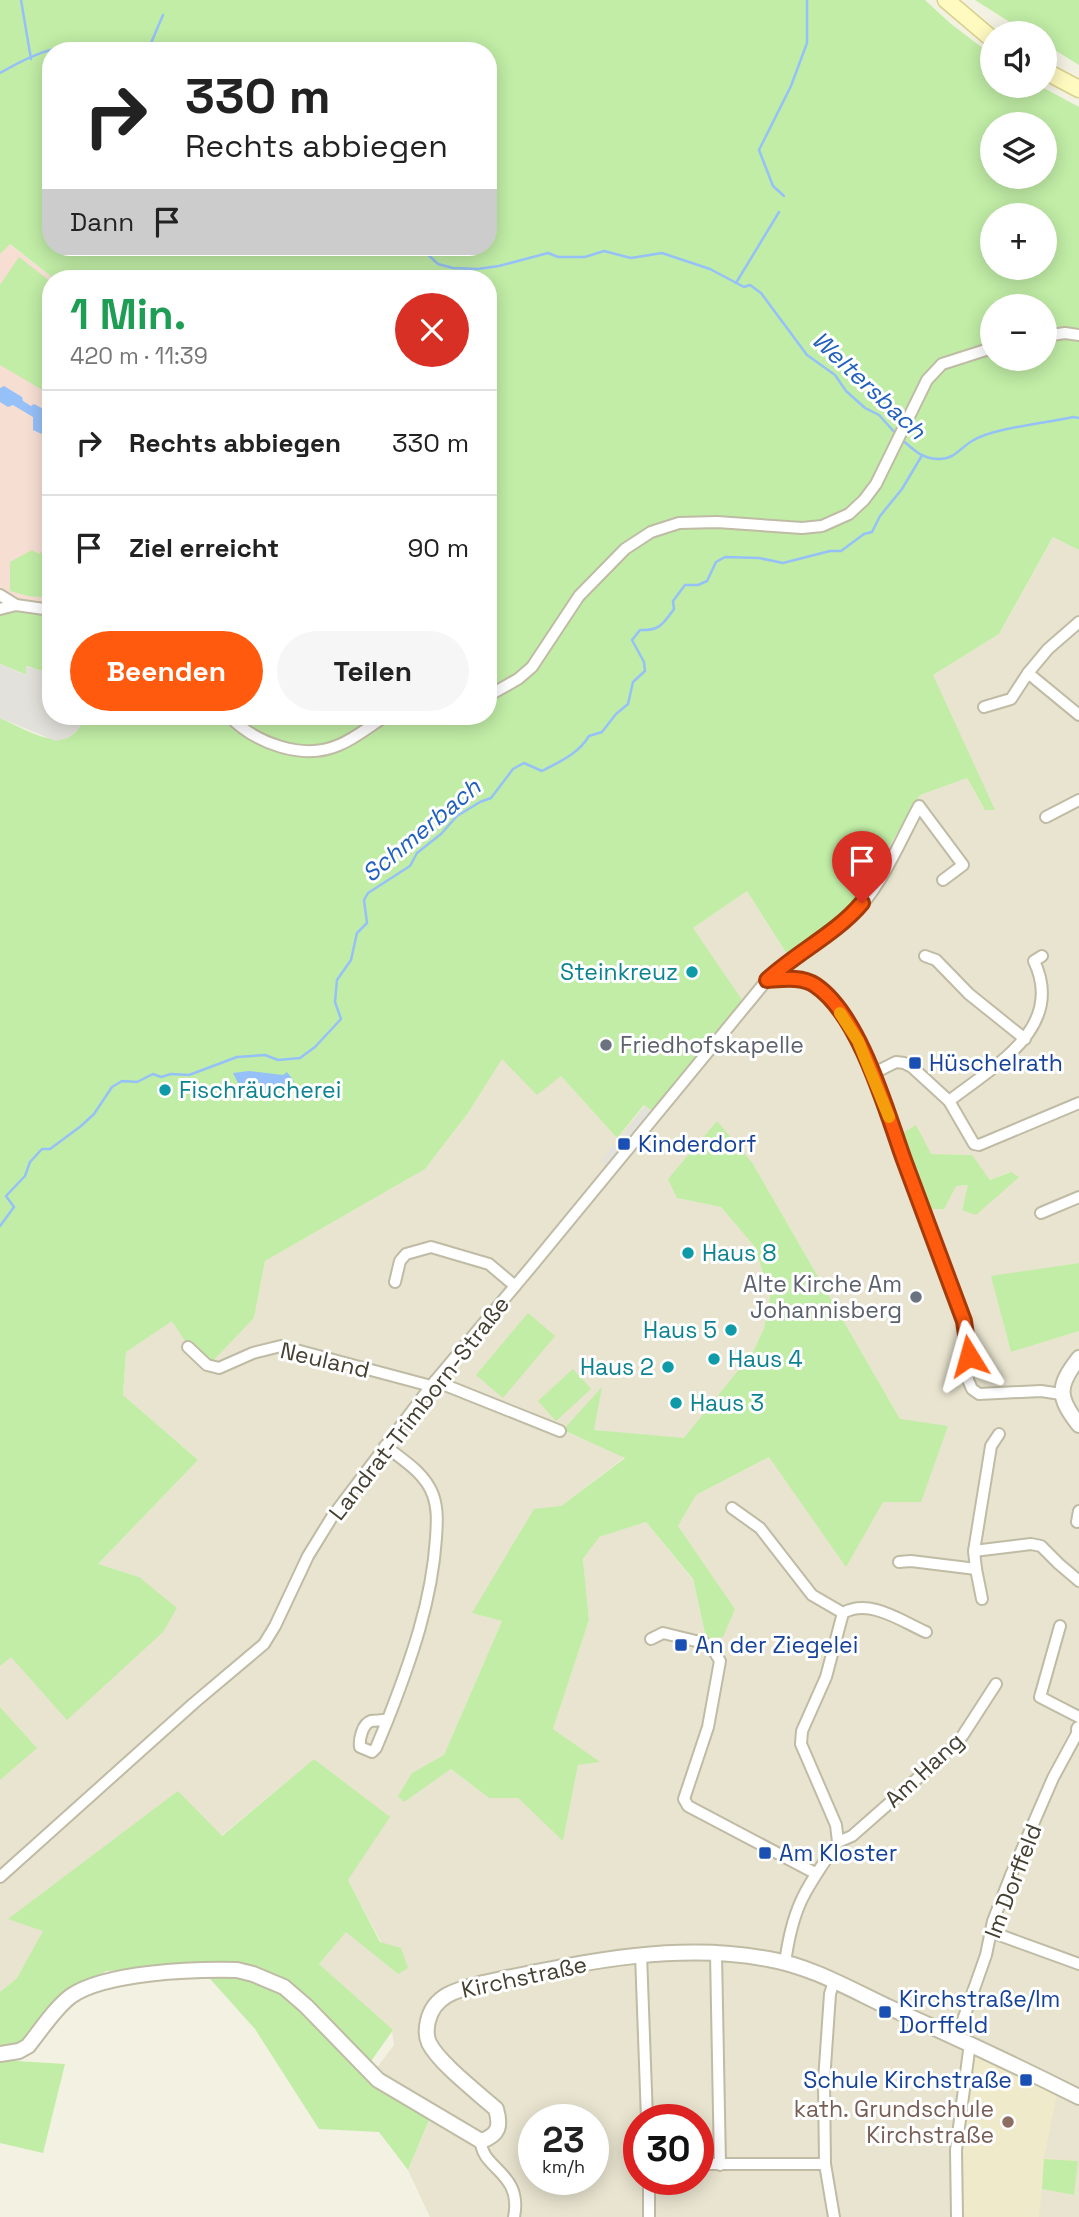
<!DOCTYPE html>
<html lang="de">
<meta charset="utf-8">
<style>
body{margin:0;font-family:"Space Grotesk",sans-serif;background:#f6f6f6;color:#222;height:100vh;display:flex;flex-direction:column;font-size:26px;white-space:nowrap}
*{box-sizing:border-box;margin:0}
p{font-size:23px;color:#767676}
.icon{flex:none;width:38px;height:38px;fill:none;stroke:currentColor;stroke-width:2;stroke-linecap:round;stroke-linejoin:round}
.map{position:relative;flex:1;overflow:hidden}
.panel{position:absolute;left:42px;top:270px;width:455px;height:455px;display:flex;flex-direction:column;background:#fff;border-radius:28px;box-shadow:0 4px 18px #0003}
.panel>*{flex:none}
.guide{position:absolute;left:42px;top:42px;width:455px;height:214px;border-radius:28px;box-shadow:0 4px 18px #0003;background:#fff;color:#222;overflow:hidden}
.fabs{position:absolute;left:980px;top:21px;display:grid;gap:14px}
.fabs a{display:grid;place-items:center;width:77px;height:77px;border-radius:50%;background:#fff;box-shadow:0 4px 18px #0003;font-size:35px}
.speed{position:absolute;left:518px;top:2104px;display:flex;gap:14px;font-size:35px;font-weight:700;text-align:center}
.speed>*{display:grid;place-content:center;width:91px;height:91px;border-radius:50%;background:#fff;box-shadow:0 4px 18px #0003;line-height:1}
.speed small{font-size:18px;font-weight:400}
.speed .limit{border:10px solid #d22;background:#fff;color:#111}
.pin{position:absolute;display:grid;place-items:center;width:60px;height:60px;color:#fff;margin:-72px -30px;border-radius:50% 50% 50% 0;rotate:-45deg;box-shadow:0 0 7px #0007}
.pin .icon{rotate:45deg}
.me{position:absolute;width:77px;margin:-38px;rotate:352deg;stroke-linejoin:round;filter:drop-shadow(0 0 5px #0008)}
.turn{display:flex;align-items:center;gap:24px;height:147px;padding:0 28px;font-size:32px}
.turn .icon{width:91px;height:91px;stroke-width:2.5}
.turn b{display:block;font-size:49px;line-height:60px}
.then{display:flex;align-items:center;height:66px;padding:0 28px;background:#0003;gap:14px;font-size:26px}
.round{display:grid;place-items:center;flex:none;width:74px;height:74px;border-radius:37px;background:#f6f6f6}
.summary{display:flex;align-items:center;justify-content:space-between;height:119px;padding:0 28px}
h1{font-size:42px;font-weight:700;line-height:52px;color:#1e9e55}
.primary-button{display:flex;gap:14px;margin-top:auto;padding:14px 28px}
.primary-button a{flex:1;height:80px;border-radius:42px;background:#ff5a0d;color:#fff;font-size:28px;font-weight:700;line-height:80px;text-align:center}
.primary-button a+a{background:#f6f6f6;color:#222}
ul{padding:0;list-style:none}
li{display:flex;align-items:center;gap:21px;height:105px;padding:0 28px;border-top:2px solid #e0e0e0}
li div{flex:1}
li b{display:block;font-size:26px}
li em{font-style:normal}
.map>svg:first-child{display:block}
.residential{fill:#e8e4cf;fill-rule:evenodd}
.education{fill:#eeeaca}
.medical{fill:#f6ded3}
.green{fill:#c1eda6;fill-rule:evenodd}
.parking{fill:#e3e1db}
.water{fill:#96c0f8}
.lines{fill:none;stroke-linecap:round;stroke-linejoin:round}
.stream{stroke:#96c0f8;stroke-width:2.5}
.minor-casing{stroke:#bfbba4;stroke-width:14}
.tertiary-casing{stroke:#bfbba4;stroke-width:18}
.secondary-casing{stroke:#d8d18c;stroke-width:19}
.minor{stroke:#fff;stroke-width:10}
.tertiary{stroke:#fff;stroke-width:14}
.secondary{stroke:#fffac0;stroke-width:16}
.route-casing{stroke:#a63a08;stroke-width:18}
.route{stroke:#ff5a0d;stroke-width:12}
.slow{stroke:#f59e0b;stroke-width:12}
.culture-dot{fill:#0f9aa8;stroke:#fff;stroke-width:2.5}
.worship-dot{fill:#6b7280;stroke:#fff;stroke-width:2.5}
.transit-dot{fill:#1a4fb4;stroke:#fff;stroke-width:2.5}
.education-dot{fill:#8d6e63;stroke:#fff;stroke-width:2.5}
.labels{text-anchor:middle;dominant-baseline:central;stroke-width:6;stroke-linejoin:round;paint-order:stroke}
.culture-label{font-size:23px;fill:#0d838f;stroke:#fff;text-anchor:start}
.worship-label{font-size:23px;fill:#5b616d;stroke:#fff;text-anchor:start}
.transit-label{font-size:23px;fill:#164399;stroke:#fff;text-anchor:start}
.street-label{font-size:23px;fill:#454132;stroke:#fff}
.education-label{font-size:23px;fill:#785e54;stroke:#fff;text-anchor:end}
.water-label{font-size:24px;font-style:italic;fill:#2160bc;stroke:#fff}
</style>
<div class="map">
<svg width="1079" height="2217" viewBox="0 0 1079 2217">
<rect width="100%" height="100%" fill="#f3f1e2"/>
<path class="residential" d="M1054 536 1079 550V1263L992 1277 1011 1352 1079 1331V2217H430L408 2170 434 2109 375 2070 394 2045 392 2030 319 1964 346 1931 398 1974 348 1880 389 1817 314 1759 221 1836 178 1792 9 1919 44 1931 17 1978 0 1992V1780L36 1747 0 1707V1666L10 1657 139 1577 98 1564 198 1460 123 1395 126 1352 172 1320 203 1370 254 1318 265 1261 425 1169 468 1113 502 1058 561 1076 617 1138 645 1105 652 1110 693 928 747 891 787 955 857 900 920 795 967 778 984 809 933 675 999 634ZM916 1126 930 1154 971 1155 990 1180 1010 1172 962 1209 969 1185 956 1186 903 1133ZM753 1164 900 1419 769 1457 696 1495 678 1526 735 1609 706 1638 693 1580 646 1522 598 1537 583 1559 589 1620 553 1729 599 1762 578 1765 563 1840 518 1798H489L451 1769 404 1801 412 1773 444 1755 502 1621 472 1613 561 1506 625 1457 564 1431 601 1389 594 1430 684 1439 753 1352 764 1328 770 1297 755 1247 721 1207 677 1198ZM534 2119H593V2179H534ZM639 2119H698V2179H639Z"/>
<path class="education" d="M973 2052 1057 2093 1044 2158 1078 2161 1074 2195 1042 2189 1039 2217H962L961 2152Z"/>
<path class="medical" d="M9 244 53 278H51V605L25 602 0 605V254Z"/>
<g class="green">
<path d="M0 0H925L951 24 992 55V86H1040L1079 107V550L1053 537 999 634 933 675 995 810H985L967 778 920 795 857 900 788 956 747 891 693 928 742 1000 653 1111 644 1105 617 1138 561 1076 537 1095 502 1059 468 1113 425 1169 265 1261 254 1318 204 1370 172 1321 126 1352 123 1395 198 1460 98 1564 139 1577 177 1608 163 1632 67 1720 11 1657 0 1666V718C28 730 71 760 84 716H488V278H53L10 244 0 254ZM51 51H488V247H51ZM992 124H1045V177H992ZM992 215H1045V268H992ZM992 306H1045V359H992Z"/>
<path d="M975 0H1079V65L1045 44V33H1027Z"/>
<path d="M19 257 51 282V395L0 365V285Z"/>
<path d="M50 544 51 598 28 596 10 591V562L32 550 39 554Z"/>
<path d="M25 602 51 605V674L27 666V675L0 664V605Z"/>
<path d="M717 1121 753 1164 900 1419 948 1426 921 1502H883L846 1567 769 1457 696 1495 678 1526 735 1609 723 1637 706 1638 693 1579 646 1522 599 1537 583 1559 589 1620 553 1729 600 1762 578 1765 563 1841 518 1798H489L451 1769 404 1802 398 1796 412 1773 444 1755 502 1621 472 1613 534 1509 561 1506 625 1458 563 1430 602 1387 594 1430 684 1438 753 1352 764 1328 770 1297 755 1247 721 1207 677 1198 668 1179Z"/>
<path d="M916 1125 931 1154 972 1155 990 1180 1011 1172 1019 1177 976 1215 962 1210 968 1185 956 1186 944 1209H926L903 1133Z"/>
<path d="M1079 1263V1331L1011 1352 991 1276Z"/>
<path d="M528 1313 555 1336 503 1398 476 1375Z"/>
<path d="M573 1369 591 1389 556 1421 538 1401Z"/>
<path d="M0 1707 37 1748 0 1780Z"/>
<path d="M314 1759 390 1817 348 1880 380 1942 401 1948 408 1968 398 1974 346 1932 319 1964 393 2030 362 2074 377 2088 429 2120 408 2170 379 2132 319 2129 255 2029 212 1981 202 1966 106 1971 63 1995 26 2041 0 2047V1992L17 1978 43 1931 8 1919 178 1791 222 1836Z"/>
<path d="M0 2060 65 2064 43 2153 0 2143Z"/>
<path d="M1044 2159 1078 2161 1074 2195 1042 2189Z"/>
</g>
<g class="parking">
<path d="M0 664 26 675V666L51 674V716H84L81 726 68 738 56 741 0 718Z"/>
<path d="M645 1107 651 1111 606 1165 601 1161Z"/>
</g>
<g class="water">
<path d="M4 386 22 397 23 401 31 406 34 404 51 413V433L44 435 33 430V417L13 405 8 407 0 402V388Z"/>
<path d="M249 1071 283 1075 287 1072 294 1081 272 1095 241 1098 238 1083 233 1073Z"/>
</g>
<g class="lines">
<g class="stream">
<path d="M21 0 31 59"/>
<path d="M157 51 151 43 163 15"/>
<path d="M0 73C23 60 58 40 84 51"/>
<path d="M784 196 773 186 759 150 791 86 807 43V0"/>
<path d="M420 247 438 264 453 268 477 269 499 266 548 253 558 257H585L604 251 631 258 662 253 710 269 744 287 750 285 761 293 807 355 835 375 846 391 865 408 879 415 897 435"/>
<path d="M736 283 779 212"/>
<path d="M902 440C915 450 921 459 939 459 955 459 960 448 972 441 991 428 1048 423 1073 417L1079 418"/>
<path d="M0 1226 14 1207 6 1196 25 1176 30 1162 42 1149H50L81 1126 94 1114 112 1087 122 1081 137 1082 153 1074 161 1077 171 1074 189 1075 237 1057 265 1055 278 1060 300 1058 315 1047 341 1019 335 1002 337 980 351 960 357 933 367 923 364 900 368 893 410 866 417 853 441 834 457 816 480 802 491 798 513 769 524 763 542 771C561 761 578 754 589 736L602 732 616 714 628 704 633 682 645 671 644 662 632 640 640 630C660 631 663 624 674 609L673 601 685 585H698L707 581 716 562 725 557 759 558 783 563 830 551H841L864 534 872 532 880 516 902 489 921 457"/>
</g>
<defs>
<g id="minor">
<path d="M1045 336 1065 333 1079 335"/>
<path d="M0 595 16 605"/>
<path d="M0 609 16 605 51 610"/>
<path d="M1079 622 1048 649 1028 673 1079 715"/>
<path d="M488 696 518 679 532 667 579 596 625 549 651 532 679 523 717 522 802 528 822 526 849 514 864 500 876 484 927 380 942 364 992 348"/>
<path d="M984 707 1011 699 1028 673"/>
<path d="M229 716C255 743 303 761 339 745 356 738 371 725 386 716"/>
<path d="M1046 817 1079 800"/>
<path d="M925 956 936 960 969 994 1025 1039"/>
<path d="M767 980C782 979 802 976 815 985 860 1016 886 1110 904 1160 924 1214 944 1268 964 1322L969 1356 968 1380 972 1389 979 1394 1041 1391 1061 1394"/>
<path d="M872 1074 896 1062 904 1063 912 1067 949 1101 974 1144 979 1145 1079 1103"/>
<path d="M949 1101C994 1066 1066 1028 1034 961L1042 956"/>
<path d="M1041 1213 1079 1197"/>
<path d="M395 1282 400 1261 406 1254 431 1247 489 1264 515 1286"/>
<path d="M188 1347 207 1365 219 1368 253 1353 281 1346 431 1386"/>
<path d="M435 1381 560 1431"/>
<path d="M385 1446C403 1460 425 1473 433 1495 438 1509 437 1523 436 1538 432 1601 411 1660 388 1719 382 1721 377 1720 371 1721 362 1724 359 1740 360 1747L372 1752 376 1748 388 1719"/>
<path d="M732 1508 760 1528 812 1595 843 1613"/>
<path d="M1077 1522 1079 1511"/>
<path d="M974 1551 991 1446 999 1434"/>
<path d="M899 1562 911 1561 976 1569 974 1551 1031 1544 1041 1546 1059 1564 1079 1581"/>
<path d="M976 1569 982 1599"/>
<path d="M1060 1626 1040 1697 1079 1717"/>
<path d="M651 1639 663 1633 704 1643 711 1646 720 1661 708 1727 684 1799 688 1806 815 1873"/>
<path d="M838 1842 852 1836 952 1748 963 1735 996 1684"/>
<path d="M0 1877 194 1703 264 1644 275 1626 308 1556 332 1517 431 1386 531 1267 767 980C792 956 823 939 850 917 880 891 900 841 919 806L963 865 943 880"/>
<path d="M991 1932 1079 1964"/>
<path d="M641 1954 647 2119"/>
<path d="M716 1954 720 2165"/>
<path d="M785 1963C793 1904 806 1889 838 1842L836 1825 801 1744 802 1731 826 1677 843 1613C870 1598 901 1621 926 1632"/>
<path d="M834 1981 830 1994 824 2081 825 2164 834 2217"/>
<path d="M957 2037 986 1955 993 1921 1011 1875 1053 1778 1079 1730"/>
<path d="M481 2141C481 2169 523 2172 514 2217"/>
<path d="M698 2164H825"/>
<path d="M649 2179V2217"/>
<path d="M957 2217 956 2150 970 2043"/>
</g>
<g id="tertiary">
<path d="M1079 1358C1057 1386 1057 1397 1079 1425"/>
<path d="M1079 1729V1730"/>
<path d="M0 2054 19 2051 28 2046C41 2030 55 2008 71 1996 106 1972 193 1969 237 1970L253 1974 284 1987 306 2006 378 2080 481 2141C499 2135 501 2126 496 2109 478 2093 439 2063 429 2043 426 2036 426 2029 428 2021 434 1994 460 1989 483 1983 576 1964 673 1941 768 1959 810 1966 848 1988 886 2006 951 2035 1015 2065 1079 2097"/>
</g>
<g id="secondary">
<path d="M946 0 992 39"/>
<path d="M1045 71 1079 89"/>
</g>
</defs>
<use href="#minor" class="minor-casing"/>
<use href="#tertiary" class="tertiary-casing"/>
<use href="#secondary" class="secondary-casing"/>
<use href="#minor" class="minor"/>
<use href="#tertiary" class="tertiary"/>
<use href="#secondary" class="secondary"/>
</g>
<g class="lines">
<defs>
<path id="route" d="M862 903C836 934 797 952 767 980 782 979 802 976 815 985 860 1015 886 1110 904 1160 924 1214 944 1268 964 1321L969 1356"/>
</defs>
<use href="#route" class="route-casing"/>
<use href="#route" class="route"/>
<path class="slow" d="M840 1013 858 1041 889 1117"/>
</g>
<g class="culture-dot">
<circle cx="692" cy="972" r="7"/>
<circle cx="165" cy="1090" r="7"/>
<circle cx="688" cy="1253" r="7"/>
<circle cx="731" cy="1330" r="7"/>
<circle cx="714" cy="1359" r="7"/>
<circle cx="668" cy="1367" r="7"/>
<circle cx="676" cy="1403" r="7"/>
</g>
<g class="worship-dot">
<circle cx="606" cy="1045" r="7"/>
<circle cx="916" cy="1297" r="7"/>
</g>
<g class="transit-dot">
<rect x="908" y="1056" width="14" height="14" rx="3.5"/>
<rect x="617" y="1137" width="14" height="14" rx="3.5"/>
<rect x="674" y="1638" width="14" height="14" rx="3.5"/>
<rect x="758" y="1846" width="14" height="14" rx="3.5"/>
<rect x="878" y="2005" width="14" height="14" rx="3.5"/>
<rect x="1019" y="2073" width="14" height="14" rx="3.5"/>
</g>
<circle class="education-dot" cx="1008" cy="2122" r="7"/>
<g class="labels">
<g class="culture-label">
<text x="678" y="972" text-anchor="end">Steinkreuz</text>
<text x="179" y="1090">Fischräucherei</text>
<text x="702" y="1253">Haus 8</text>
<text x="717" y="1330" text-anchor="end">Haus 5</text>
<text x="728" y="1359">Haus 4</text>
<text x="654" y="1367" text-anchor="end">Haus 2</text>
<text x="690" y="1403">Haus 3</text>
</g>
<g class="worship-label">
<text x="620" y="1045">Friedhofskapelle</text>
<text x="902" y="1284" text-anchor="end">Alte Kirche Am<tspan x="902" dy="26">Johannisberg</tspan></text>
</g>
<g class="transit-label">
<text x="929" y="1063">Hüschelrath</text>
<text x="638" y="1144">Kinderdorf</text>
<text x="695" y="1645">An der Ziegelei</text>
<text x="779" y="1853">Am Kloster</text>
<text x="899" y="1999">Kirchstraße/Im<tspan x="899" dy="26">Dorffeld</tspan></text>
<text x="1012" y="2080" text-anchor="end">Schule Kirchstraße</text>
</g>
<g class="street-label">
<text transform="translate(325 1360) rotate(13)">Neuland</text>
<text transform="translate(419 1408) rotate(-52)">Landrat-Trimborn-Straße</text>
<text transform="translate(924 1770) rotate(-43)">Am Hang</text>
<text transform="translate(1013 1881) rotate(-69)">Im Dorffeld</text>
<text transform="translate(524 1977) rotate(-12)">Kirchstraße</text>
</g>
<g class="education-label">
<text x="994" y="2109">kath. Grundschule<tspan x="994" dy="26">Kirchstraße</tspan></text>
</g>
<g class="water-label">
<text transform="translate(869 385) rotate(43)">Weltersbach</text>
<text transform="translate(421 830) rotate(-40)">Schmerbach</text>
</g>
</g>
</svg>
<div class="fabs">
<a><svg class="icon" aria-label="sound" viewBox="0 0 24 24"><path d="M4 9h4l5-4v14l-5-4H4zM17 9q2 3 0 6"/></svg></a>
<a><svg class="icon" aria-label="layers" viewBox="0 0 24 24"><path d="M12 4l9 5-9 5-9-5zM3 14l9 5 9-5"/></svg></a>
<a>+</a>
<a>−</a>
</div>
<div class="speed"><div>23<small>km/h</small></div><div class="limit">30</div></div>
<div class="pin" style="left:862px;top:903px;background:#d93025"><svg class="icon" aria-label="arrive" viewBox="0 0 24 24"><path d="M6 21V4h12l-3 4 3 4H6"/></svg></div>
<svg class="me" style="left:969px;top:1356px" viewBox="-20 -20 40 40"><path d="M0-17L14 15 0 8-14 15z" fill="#ff5a0d" stroke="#fff" stroke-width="4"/></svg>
<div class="guide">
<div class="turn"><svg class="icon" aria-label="right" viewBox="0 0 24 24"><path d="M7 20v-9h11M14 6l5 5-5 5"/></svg><div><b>330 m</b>Rechts abbiegen</div></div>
<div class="then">Dann<svg class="icon" aria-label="arrive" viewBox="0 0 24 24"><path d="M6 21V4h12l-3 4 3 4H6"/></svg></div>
</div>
<section class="panel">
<div class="summary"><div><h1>1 Min.</h1><p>420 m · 11:39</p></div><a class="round" style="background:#d93025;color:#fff"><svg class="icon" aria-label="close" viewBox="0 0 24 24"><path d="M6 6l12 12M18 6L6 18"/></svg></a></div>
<ul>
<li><svg class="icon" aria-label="right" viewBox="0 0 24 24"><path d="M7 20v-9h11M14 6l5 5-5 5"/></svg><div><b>Rechts abbiegen</b></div><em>330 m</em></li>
<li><svg class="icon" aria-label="arrive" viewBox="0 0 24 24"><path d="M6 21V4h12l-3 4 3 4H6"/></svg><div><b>Ziel erreicht</b></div><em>90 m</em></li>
</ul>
<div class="primary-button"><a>Beenden</a><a>Teilen</a></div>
</section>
</div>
